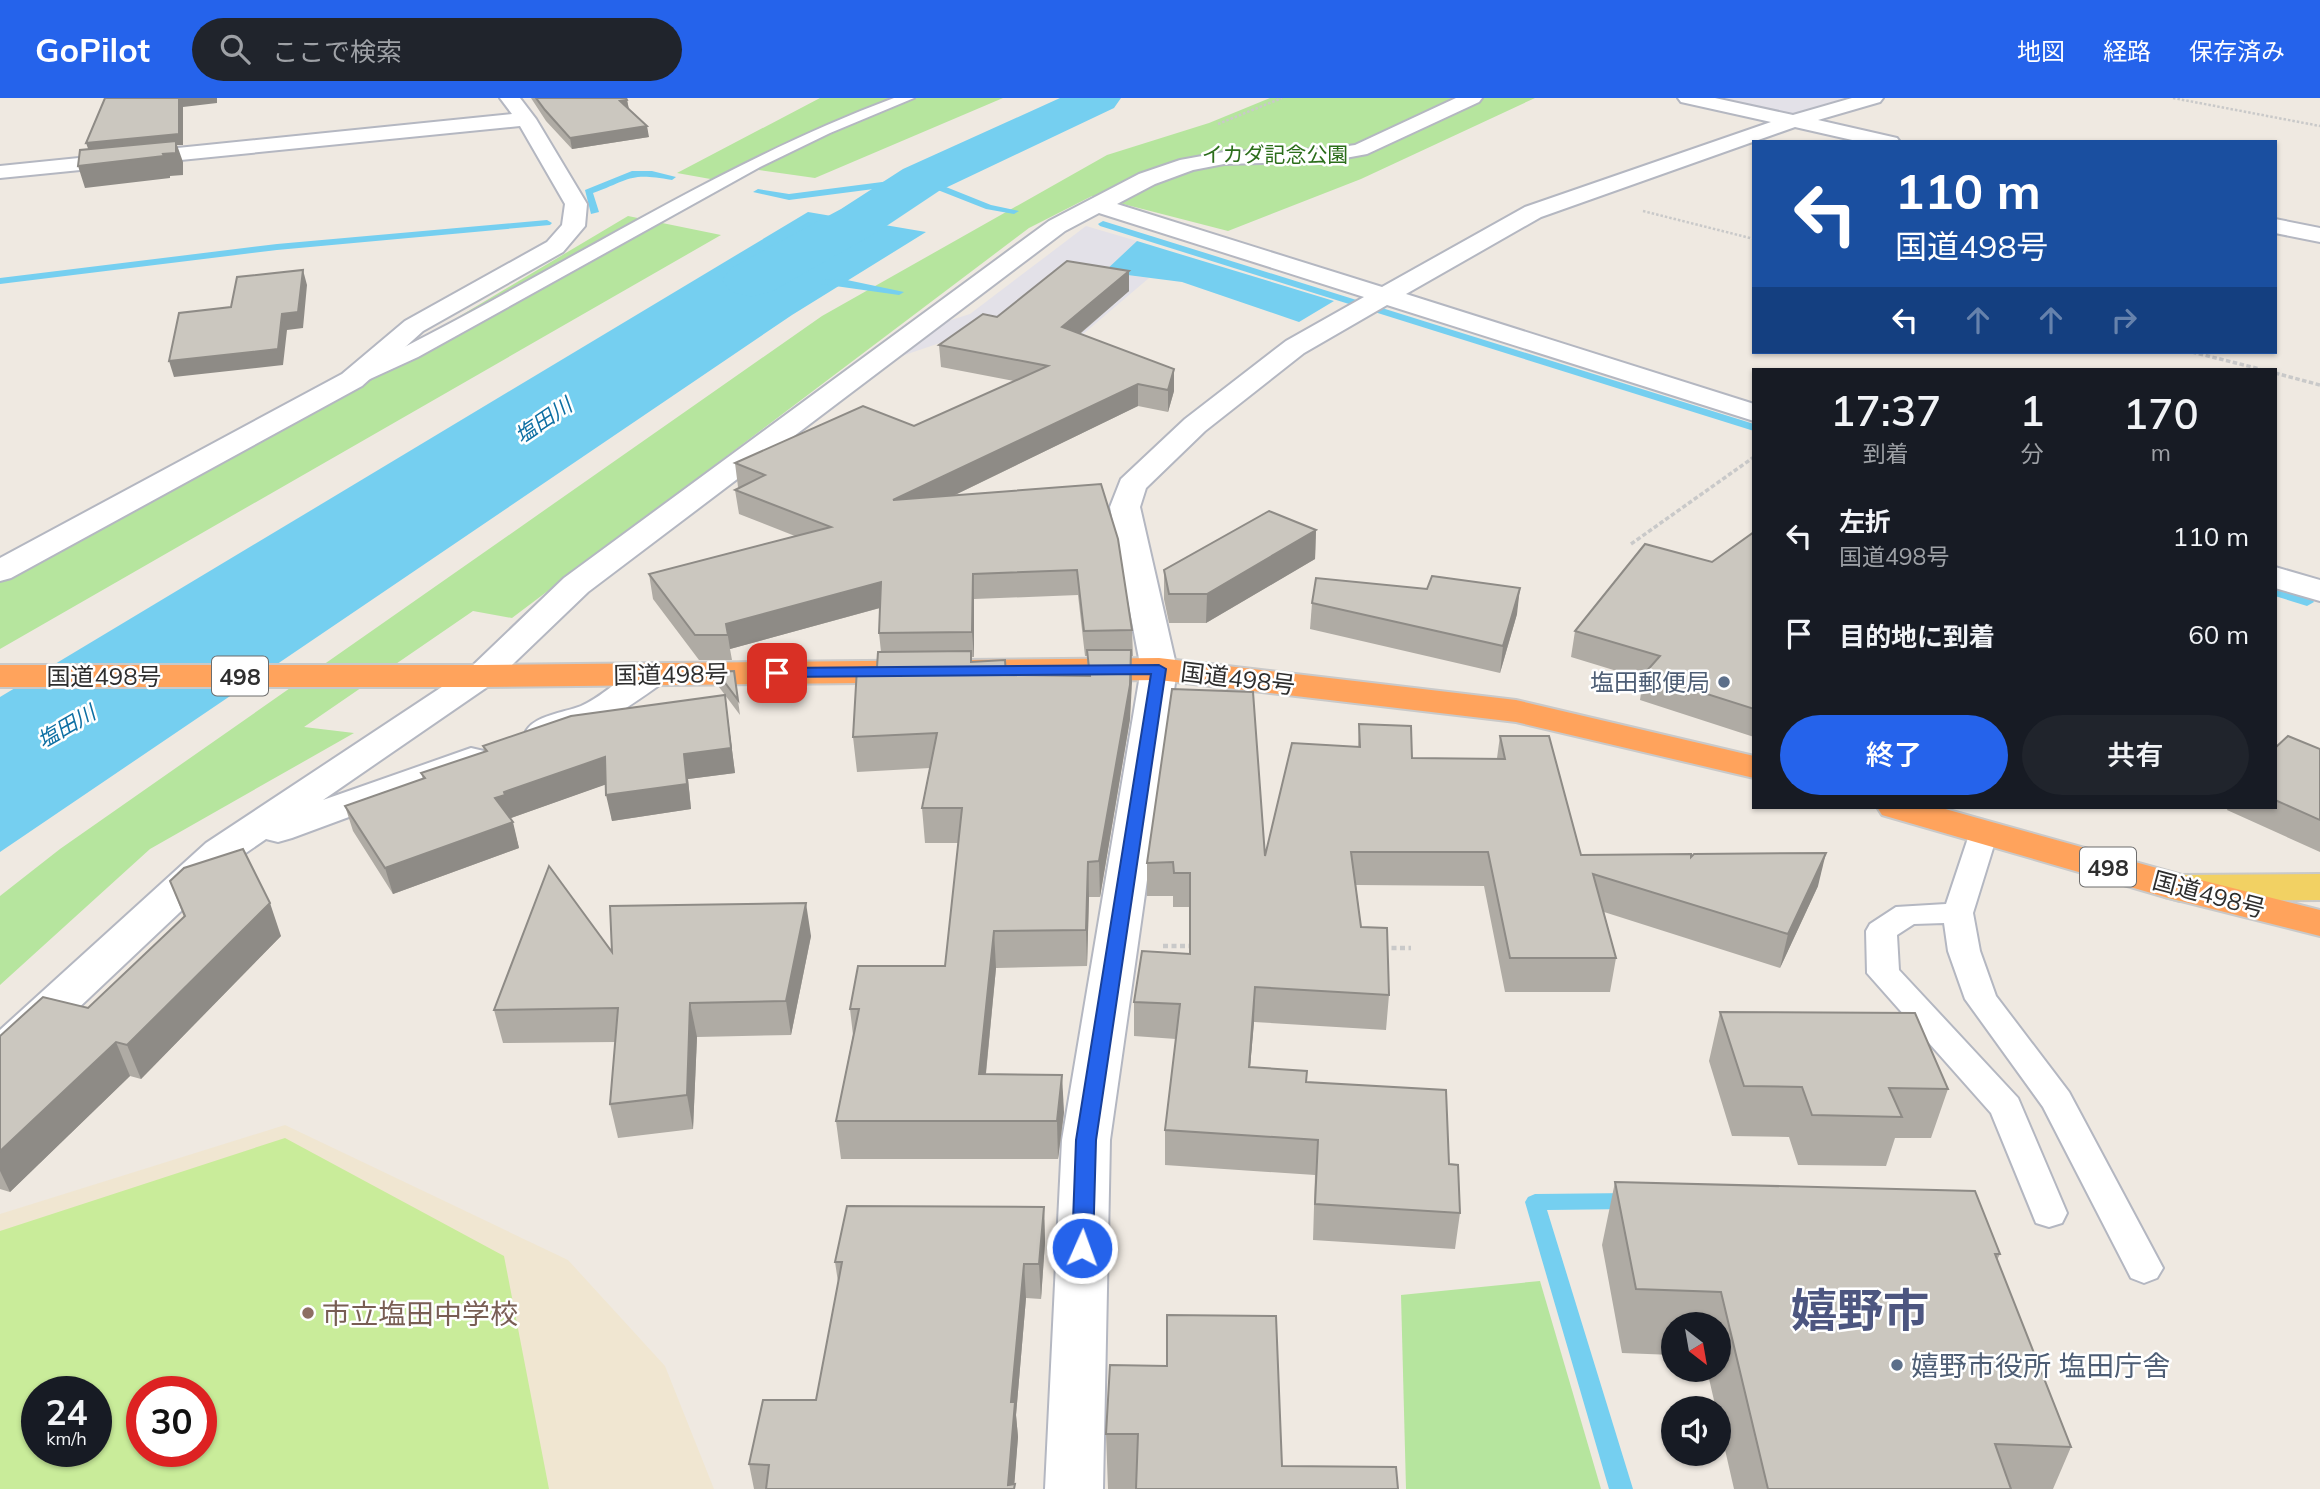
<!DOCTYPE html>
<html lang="ja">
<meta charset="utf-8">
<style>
body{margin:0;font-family:Mulish,"Noto Sans JP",sans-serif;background:#20242c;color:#f1f3f6;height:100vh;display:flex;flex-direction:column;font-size:26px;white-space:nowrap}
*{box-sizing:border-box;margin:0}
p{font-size:23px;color:#9ea1a6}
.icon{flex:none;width:38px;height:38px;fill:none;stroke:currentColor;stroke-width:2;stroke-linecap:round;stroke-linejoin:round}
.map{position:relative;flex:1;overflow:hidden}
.details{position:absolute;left:1752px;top:270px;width:525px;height:441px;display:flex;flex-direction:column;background:#171b24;border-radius:0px;box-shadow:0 2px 5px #0004}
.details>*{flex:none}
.top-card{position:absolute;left:1752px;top:42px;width:525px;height:214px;border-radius:0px;box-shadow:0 2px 5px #0004;background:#1a4fa0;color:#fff;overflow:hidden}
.needle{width:46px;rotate:149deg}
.tools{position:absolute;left:1661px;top:1214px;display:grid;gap:14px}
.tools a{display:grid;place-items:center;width:70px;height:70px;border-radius:50%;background:#171b24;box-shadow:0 2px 5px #0004;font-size:35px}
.speed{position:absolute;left:21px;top:1278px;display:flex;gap:14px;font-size:35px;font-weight:700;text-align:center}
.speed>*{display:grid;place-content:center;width:91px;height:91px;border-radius:50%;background:#171b24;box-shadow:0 2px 5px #0004;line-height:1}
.speed small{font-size:18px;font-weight:400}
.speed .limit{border:10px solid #d22;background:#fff;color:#111}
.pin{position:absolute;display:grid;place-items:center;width:60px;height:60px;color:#fff;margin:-30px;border-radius:14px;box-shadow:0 4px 10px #0006}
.me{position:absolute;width:77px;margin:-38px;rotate:2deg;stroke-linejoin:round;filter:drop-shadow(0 0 5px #0008)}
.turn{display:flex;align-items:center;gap:24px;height:147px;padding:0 28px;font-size:32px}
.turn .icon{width:91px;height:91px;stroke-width:2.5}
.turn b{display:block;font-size:49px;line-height:60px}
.lanes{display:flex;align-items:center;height:66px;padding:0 28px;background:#0003;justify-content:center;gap:35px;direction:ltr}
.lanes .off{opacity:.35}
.eta{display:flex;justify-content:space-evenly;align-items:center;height:119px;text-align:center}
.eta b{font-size:42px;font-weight:600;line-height:49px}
.primary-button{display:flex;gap:14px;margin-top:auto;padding:14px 28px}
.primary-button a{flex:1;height:80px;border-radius:42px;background:#2563eb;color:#fff;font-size:28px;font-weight:600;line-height:80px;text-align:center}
.primary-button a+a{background:#20242c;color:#f1f3f6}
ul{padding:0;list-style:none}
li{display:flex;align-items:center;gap:21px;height:98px;padding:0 28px}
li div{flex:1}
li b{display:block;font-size:26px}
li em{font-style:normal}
header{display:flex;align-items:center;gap:42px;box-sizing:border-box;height:98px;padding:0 35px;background:#2563eb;color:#fff}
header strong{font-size:33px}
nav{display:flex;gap:38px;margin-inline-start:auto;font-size:24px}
.search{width:490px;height:63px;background:#20242c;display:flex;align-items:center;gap:18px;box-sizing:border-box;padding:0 24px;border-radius:38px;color:#9ea1a6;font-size:26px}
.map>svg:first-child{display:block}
.industrial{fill:#e3e1e8}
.education{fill:#f0e6d1;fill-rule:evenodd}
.green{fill:#b6e59e}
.pitch{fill:#c9ec9a;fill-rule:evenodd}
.water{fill:#75cff0}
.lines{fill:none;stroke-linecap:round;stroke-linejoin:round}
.stream{fill:#75cff0;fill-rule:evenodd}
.river{fill:#75cff0;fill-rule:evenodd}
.lane-casing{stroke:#b4b7c1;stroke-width:4}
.street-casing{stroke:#b4b7c1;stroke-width:4}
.primary-casing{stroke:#c9c9c9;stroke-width:4}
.highway-casing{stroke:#c9c9c9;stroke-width:4}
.path-far2{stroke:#c9c9c9;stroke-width:2.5;stroke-dasharray:2.5 2;stroke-linecap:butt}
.path-far1{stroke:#c9c9c9;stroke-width:3.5;stroke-dasharray:4.5 2.5;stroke-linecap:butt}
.path{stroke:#c9c9c9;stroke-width:4.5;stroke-dasharray:5 3.5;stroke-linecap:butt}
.lane{fill:#fff;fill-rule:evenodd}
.street{fill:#fff;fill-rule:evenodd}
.primary{fill:#f2d163;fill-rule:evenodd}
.highway{fill:#ffa35c;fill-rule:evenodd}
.wall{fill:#afaba4;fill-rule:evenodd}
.shaded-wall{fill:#8e8b86}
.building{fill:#cbc7bf;stroke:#8e8b86;stroke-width:2}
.route{fill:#2563eb;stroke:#184099;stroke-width:2}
.service-dot{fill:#5c6f8a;stroke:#fff;stroke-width:2.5}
.education-dot{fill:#8d6e63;stroke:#fff;stroke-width:2.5}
.labels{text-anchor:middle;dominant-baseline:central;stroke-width:5;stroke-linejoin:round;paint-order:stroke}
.far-park-label{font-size:21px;fill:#2c6e1b;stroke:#fff}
.far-water-label{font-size:21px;font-style:italic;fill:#0d6fa3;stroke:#fff}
.shield{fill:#fff;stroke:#6d6d6d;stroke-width:2}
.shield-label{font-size:23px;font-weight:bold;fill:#2e2e2e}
.street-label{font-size:24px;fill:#2e2e2e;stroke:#fff}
.service-label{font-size:24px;fill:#4e5e75;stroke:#fff;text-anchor:end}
.near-education-label{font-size:28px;fill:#785e54;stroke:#fff;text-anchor:start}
.near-service-label{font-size:28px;fill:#4e5e75;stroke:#fff;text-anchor:start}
.near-town-label{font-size:46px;font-weight:bold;fill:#4d5680;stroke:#fff}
</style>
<header>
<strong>GoPilot</strong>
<div class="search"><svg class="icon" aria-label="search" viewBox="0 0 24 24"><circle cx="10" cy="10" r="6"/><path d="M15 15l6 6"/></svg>ここで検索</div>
<nav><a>地図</a><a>経路</a><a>保存済み</a></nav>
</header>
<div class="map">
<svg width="2320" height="1391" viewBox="0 0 2320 1391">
<rect width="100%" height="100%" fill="#efe9e1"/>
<g class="industrial">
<path d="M1705 0H1850L1786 18Z"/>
<path d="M1086 128 1137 143 1104 174 1149 180 1069 248 978 232 887 263 939 226 970 216Z"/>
</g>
<path class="education" d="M285 1027 568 1162 665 1268 714 1391H0V1116ZM37 1293H96V1353H37ZM142 1293H201V1353H142Z"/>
<g class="green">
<path d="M820 0H1003L815 80 738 69 716 82 677 75Z"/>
<path d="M1270 0H1535L1361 81 1228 133 1092 98 1029 130 512 520 473 513 304 629 354 635 150 751 0 887V798L60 751 822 218 1107 57 1209 25Z"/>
<path d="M628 118 721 137 0 551V484L397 267 418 243Z"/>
<path d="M1540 1183 1601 1391H1406L1401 1197Z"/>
</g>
<path class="pitch" d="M285 1040 504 1158 549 1391H0V1133ZM37 1293H96V1353H37ZM142 1293H201V1353H142Z"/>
<g class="water">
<path d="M808 114 926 134 792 217 0 754V599Z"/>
<path d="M1137 143 1334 203 1299 224 1182 184 1104 174Z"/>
</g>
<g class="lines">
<g class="stream">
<path d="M632 73H652L676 79 672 82C629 74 631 81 593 95L599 114 591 116 585 92Z"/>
<path d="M921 79 991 107 1019 113 1014 116 986 111 920 85 789 102 753 94 758 91 789 96Z"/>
<path d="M547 122 552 125 550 127 277 152 0 186V180L277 146Z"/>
<path d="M1103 123 1754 326V333L1100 128 1098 126Z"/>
<path d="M825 181 847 182 904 194 899 197 821 186V182Z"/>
<path d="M2275 490 2312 501 2314 504 2307 508 2275 498Z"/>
<path d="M1632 1095 1639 1098 1642 1103 1639 1108 1632 1111 1547 1112 1633 1391H1609L1525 1104 1528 1099 1535 1096Z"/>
</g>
<path class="river" d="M1060 0H1121L1114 10 939 93 879 133 771 194 751 199 731 194 722 182 731 170 841 111 903 71Z"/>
<defs>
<g id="lane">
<path d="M894 0H914L830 35 760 69 418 259 359 286H345L342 282 345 278C531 191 701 72 894 0Z"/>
<path d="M1984 725 1994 728 1998 734 1973 815 1980 853 1996 898 2069 994 2163 1170 2157 1180 2144 1185 2131 1180 2043 1009 1965 901 1948 853 1944 825 1914 826 1897 837 1899 872 2018 1000 2067 1115 2062 1125 2049 1129 2036 1125 1991 1015 1867 875 1866 833 1870 826 1896 809 1946 806 1970 734 1974 728Z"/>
</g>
<g id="street">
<path d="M500 0H520L536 21 587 106 585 128 563 154 423 233 362 288 11 480 0 483V460L342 276 405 223 547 144 562 127 565 106 520 28 0 80V68L512 16Z"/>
<path d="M1456 0H1482L1479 4 1367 56 1329 63 1224 66 1193 72 1155 86 1117 106 1382 189 1525 109 1771 24 1681 4 1678 0H1715L1793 17 1852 0H1883L1880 4 1818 22 1897 40 1900 44H1861L1795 29 1541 119 1406 196 1754 306V323L1387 207 1304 255 1205 333 1146 390 1140 409 1177 571 1110 1042 1103 1391H1045L1062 1042 1141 571 1110 409 1121 381 1185 321 1286 243 1364 199 1099 115 1065 133 588 494 493 585 323 702 471 650 484 653 490 661 484 669 292 740 278 744 266 741 234 763 16 969 0 974V932L206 745 469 571 564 480 1049 123 1139 76 1180 62 1224 54 1329 51 1355 47Z"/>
<path d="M2275 121 2320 130V144L2275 135Z"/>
<path d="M2275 469 2320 482V503L2275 490Z"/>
<path d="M653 565 665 569 671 576 665 583C633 606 572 651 531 641L526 633C536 617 563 615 581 608 607 597 625 572 653 565Z"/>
</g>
<path id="primary" d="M2320 776V802L2180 803 2165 799 2159 790 2165 781 2180 777Z"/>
<g id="highway">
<path d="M1159 560 1516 602 1754 658V680L1516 624 1159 582 481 589H0V567H481Z"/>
<path d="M1877 709H1938L2189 779 2320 812V838L2165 799 1882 717Z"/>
</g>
</defs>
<use href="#lane" class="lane-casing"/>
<use href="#street" class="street-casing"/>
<use href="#primary" class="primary-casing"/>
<use href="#highway" class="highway-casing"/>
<g class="path-far2">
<path d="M2173 0 2320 28"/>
<path d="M1218 26 1282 0"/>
<path d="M1643 113 1754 141"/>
</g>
<g class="path-far1">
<path d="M2192 254 2260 271"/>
<path d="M2275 275 2320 287"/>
<path d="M1631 446 1754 359"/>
</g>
<g class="path">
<path d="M1163 848H1192"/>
<path d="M1383 850H1411"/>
</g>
<use href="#lane" class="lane"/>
<use href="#street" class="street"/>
<use href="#primary" class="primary"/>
<use href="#highway" class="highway"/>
</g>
<g class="wall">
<path d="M531 0H626L627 2 629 11 649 39 572 51 546 23Z"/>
<path d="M1129 173V193L1080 236 1174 271V293L1168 314 1138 308 953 398 1101 386 1132 532 1133 558H1131L1130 621 1100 799H1089L1087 868 996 870 986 976 1064 1014 1058 1061H841L836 1023 853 937 850 911 945 868 958 745H925L922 710 930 670 857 674 853 639 877 569 881 554 879 535 880 510 730 551 732 562H699L653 501 649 476 795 438 739 416 735 392 741 390 738 389 735 365 914 328 1014 283 941 269 939 247 997 219ZM1078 497 1085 558H1087L1088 578 1006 577 972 564 971 559H974V501Z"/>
<path d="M1316 432 1315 461 1206 525H1169L1164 501V472Z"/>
<path d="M1754 434V639L1640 602 1643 581 1571 559 1575 533 1712 464Z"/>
<path d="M1427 491 1517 516 1500 575 1310 531 1312 505Z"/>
<path d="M734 573 740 617 719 589 717 574Z"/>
<path d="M728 622 735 675 688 681 691 711 612 723 606 686 511 720 519 750 393 796 353 733 345 708 423 681 421 675 484 654 483 648Z"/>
<path d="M1359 626 1412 660H1497L1500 638 1581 757 1691 759 1818 788 1780 870 1604 814 1616 860 1610 894H1505L1484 788 1356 787 1361 829 1389 897 1386 932 1254 924 1250 969 1306 984 1449 1066 1460 1115 1455 1151 1313 1142 1315 1077 1165 1067V1032L1176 941 1134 938V904L1189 856 1190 809H1173V798H1147V765L1265 758 1358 649Z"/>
<path d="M2275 650 2320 651V754L2227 712 2228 709H2275Z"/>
<path d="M170 783 281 838 141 981 130 978 10 1094 0 1091V938L88 910 184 819Z"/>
<path d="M811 838 791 937 697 939 693 1031 618 1040 610 1006 615 944 503 945 494 912 612 854Z"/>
<path d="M1720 914 1948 991 1931 1040H1895L1886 1068 1798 1067 1789 1039 1732 1038 1709 963Z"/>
<path d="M1615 1084 2000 1156 1997 1162 2071 1349 2053 1391H1734L1718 1321V1311H1716L1707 1272H1718V1227H1673V1257L1622 1255 1602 1147Z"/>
<path d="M1044 1109 1045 1144 1041 1201 1026 1200 1016 1317 1018 1339 1014 1386 1015 1391H754L749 1366 816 1302 838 1184 835 1164Z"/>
<path d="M1110 1267 1282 1368 1398 1391H1108L1106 1336Z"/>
</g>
<g class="shaded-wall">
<path d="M179 0H217V5L183 9V47H177L183 64V77L170 78V80L85 90 78 68 90 56 86 45Z"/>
<path d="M627 2 629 12 620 3Z"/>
<path d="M647 28 649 39 572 51 570 40Z"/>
<path d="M303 172 307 187 303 230 287 232 283 267 174 279 169 263 282 216Z"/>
<path d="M1129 173V193L1063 250 1062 229Z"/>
<path d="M1174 271V293L1168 314V292Z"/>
<path d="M1138 286V308L895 426 893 402Z"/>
<path d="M1316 432 1315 461 1206 525 1207 496Z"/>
<path d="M973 476 974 501V559L972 534Z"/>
<path d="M881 484 883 509 730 551 726 526Z"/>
<path d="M1520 490 1517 516 1500 575 1503 548Z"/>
<path d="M1131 552 1132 585 1130 621 1100 799 1099 763Z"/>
<path d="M725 597 735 675 688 681 691 711 612 723 606 697 684 656Z"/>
<path d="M605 659 610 685 511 720V722L495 700 504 694Z"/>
<path d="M513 724 519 750 393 796 385 770Z"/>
<path d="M1826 755 1818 788 1780 870 1788 836Z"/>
<path d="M1088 764 1089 799 1087 868 1086 832Z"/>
<path d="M270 805 281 838 141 981 127 947Z"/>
<path d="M806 805 811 838 791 937 786 903Z"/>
<path d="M994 833 996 870 982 1014 979 976Z"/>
<path d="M1255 889 1254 924 1247 1004 1249 969Z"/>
<path d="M690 905 697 939 693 1031 687 997Z"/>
<path d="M116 944 130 978 10 1094 0 1073V1053Z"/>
<path d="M1062 977 1064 1014 1058 1061 1057 1023Z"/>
<path d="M1044 1109 1045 1144 1041 1201 1039 1166Z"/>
<path d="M1024 1166 1026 1200 1016 1317 1018 1339 1014 1391 1008 1387 1011 1304Z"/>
</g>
<g class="building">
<path d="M105 0H179V36L86 45Z"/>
<path d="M536 0H626L627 2 620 3 647 28 570 40 545 12Z"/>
<path d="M176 43V55L163 56 164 58 78 68 80 52Z"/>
<path d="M1067 163 1129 173 1062 229 1174 271 1168 292 1138 286 893 402 1101 386 1118 441 1132 532 1084 533 1077 472 973 476 972 534 879 535 881 484 726 526 728 537H695L649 476 831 429 735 392 765 377 735 365 863 308 914 328 1048 268 939 247 983 216 997 219Z"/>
<path d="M303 172 298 214 282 216 278 251 169 263 179 215 231 209 237 179Z"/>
<path d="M1269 413 1316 432 1207 496H1169L1164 472Z"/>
<path d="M1754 434V611L1644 576 1660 558 1575 533 1645 446 1712 464Z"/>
<path d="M1432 478 1520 490 1503 548 1312 505 1316 480 1427 491Z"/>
<path d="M1087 552H1131L1130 587 1099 763 1088 764 1086 832 994 833 979 976 1062 977 1057 1023H836L859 911H850L858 868H945L962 710H922L937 635 853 639 857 570 877 569 878 554 971 553V564L1005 562 1006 577 1090 578Z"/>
<path d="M734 573 738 602 717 574Z"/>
<path d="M1172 591 1253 594 1265 758 1292 645 1360 649 1359 626 1411 628 1412 660 1505 661 1500 638H1549L1581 757 1691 756V759L1694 756 1826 755 1788 836 1593 776 1616 860H1510L1488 754H1351L1361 829 1387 830 1389 897 1255 889 1249 969 1307 973 1306 984 1446 992 1449 1066 1458 1067 1460 1115 1315 1106 1318 1042 1165 1032 1180 906 1134 904 1142 853 1190 856V775H1174L1173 764 1147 765Z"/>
<path d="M725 597 731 650 684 656 687 686 606 697 605 659 504 694 505 697 495 700 513 724 385 770 345 708 425 680 421 675 487 653 483 648 571 618Z"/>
<path d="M2288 638 2320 651V722L2275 702V650Z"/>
<path d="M243 751 270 805 127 947 116 944 0 1053V938L43 899 88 910 185 818 170 783 184 770Z"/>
<path d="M549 768 612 854 610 808 806 805 786 903 690 905 687 997 610 1006 618 910 494 912Z"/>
<path d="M1720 914 1915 915 1948 991 1889 990 1902 1019 1812 1017 1802 989 1744 988Z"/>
<path d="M1615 1084 1975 1093 2000 1156H1995L2071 1349 1995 1346 2011 1391H1768L1721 1194 1636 1191Z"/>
<path d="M847 1108 1044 1109 1039 1166H1024L1011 1304H1015L1008 1387 1015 1386 1014 1391H766L769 1367 749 1366 763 1302H816L842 1164H835Z"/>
<path d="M1167 1217 1276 1218 1282 1368 1396 1369 1398 1391H1136L1138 1336H1106L1110 1267 1167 1268Z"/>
</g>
<path class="route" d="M1159 567 1166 571 1096 1042 1093 1150 1090 1155 1082 1158 1075 1155 1072 1150 1076 1042 1151 576 777 579 770 575 777 570Z"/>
<g class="service-dot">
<circle cx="1724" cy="584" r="7"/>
<circle cx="1897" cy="1267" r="7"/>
</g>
<circle class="education-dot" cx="308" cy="1215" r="7"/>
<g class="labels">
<g class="far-park-label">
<text x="1275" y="56">イカダ記念公園</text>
</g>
<g class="far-water-label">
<text transform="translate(543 322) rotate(-34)">塩田川</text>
<text transform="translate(66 628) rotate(-30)">塩田川</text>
</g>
<g class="shield">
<rect x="212" y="558.5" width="56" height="39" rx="5"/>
<rect x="2080" y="749.5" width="56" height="39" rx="5"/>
</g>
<g class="shield-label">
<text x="240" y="578">498</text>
<text x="2108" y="769">498</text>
</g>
<g class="street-label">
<text transform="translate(671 576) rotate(-1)">国道498号</text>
<text x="104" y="578">国道498号</text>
<text transform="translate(1238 580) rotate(7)">国道498号</text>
<text transform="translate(2209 796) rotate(15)">国道498号</text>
</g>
<g class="service-label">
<text x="1710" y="584">塩田郵便局</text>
</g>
<g class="near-education-label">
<text x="322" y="1215">市立塩田中学校</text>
</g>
<g class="near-service-label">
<text x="1911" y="1267">嬉野市役所 塩田庁舎</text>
</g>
<g class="near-town-label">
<text x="1860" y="1212">嬉野市</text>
</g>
</g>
</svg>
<div class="tools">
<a><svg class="needle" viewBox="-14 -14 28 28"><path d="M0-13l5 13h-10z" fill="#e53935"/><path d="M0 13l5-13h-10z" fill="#9ea1a6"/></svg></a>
<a><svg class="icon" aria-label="sound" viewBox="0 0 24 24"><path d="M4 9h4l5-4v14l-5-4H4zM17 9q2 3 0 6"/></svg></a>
</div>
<div class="speed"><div>24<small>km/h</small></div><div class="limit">30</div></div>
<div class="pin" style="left:777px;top:575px;background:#d93025"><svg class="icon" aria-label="arrive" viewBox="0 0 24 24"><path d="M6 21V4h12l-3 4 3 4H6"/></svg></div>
<svg class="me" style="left:1082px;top:1150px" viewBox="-20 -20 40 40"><circle r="17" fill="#2563eb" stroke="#fff" stroke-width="3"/><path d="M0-11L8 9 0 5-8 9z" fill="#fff"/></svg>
<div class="top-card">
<div class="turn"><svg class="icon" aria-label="left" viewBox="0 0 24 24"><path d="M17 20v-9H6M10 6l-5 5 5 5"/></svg><div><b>110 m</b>国道498号</div></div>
<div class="lanes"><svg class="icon" aria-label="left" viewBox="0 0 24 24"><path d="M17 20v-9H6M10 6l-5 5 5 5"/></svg><svg class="icon off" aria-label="ahead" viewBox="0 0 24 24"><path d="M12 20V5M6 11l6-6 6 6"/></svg><svg class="icon off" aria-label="ahead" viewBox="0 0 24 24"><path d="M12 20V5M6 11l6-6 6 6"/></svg><svg class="icon off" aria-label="right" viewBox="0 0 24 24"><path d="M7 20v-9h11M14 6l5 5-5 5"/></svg></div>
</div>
<section class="details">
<div class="eta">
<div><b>17:37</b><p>到着</p></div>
<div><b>1</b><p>分</p></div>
<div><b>170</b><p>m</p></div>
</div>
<ul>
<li><svg class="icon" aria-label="left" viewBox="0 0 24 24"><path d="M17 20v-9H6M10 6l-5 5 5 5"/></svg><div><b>左折</b><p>国道498号</p></div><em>110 m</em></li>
<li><svg class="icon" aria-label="arrive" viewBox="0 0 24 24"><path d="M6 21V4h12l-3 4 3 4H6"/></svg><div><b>目的地に到着</b></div><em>60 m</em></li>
</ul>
<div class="primary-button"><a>終了</a><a>共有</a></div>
</section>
</div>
